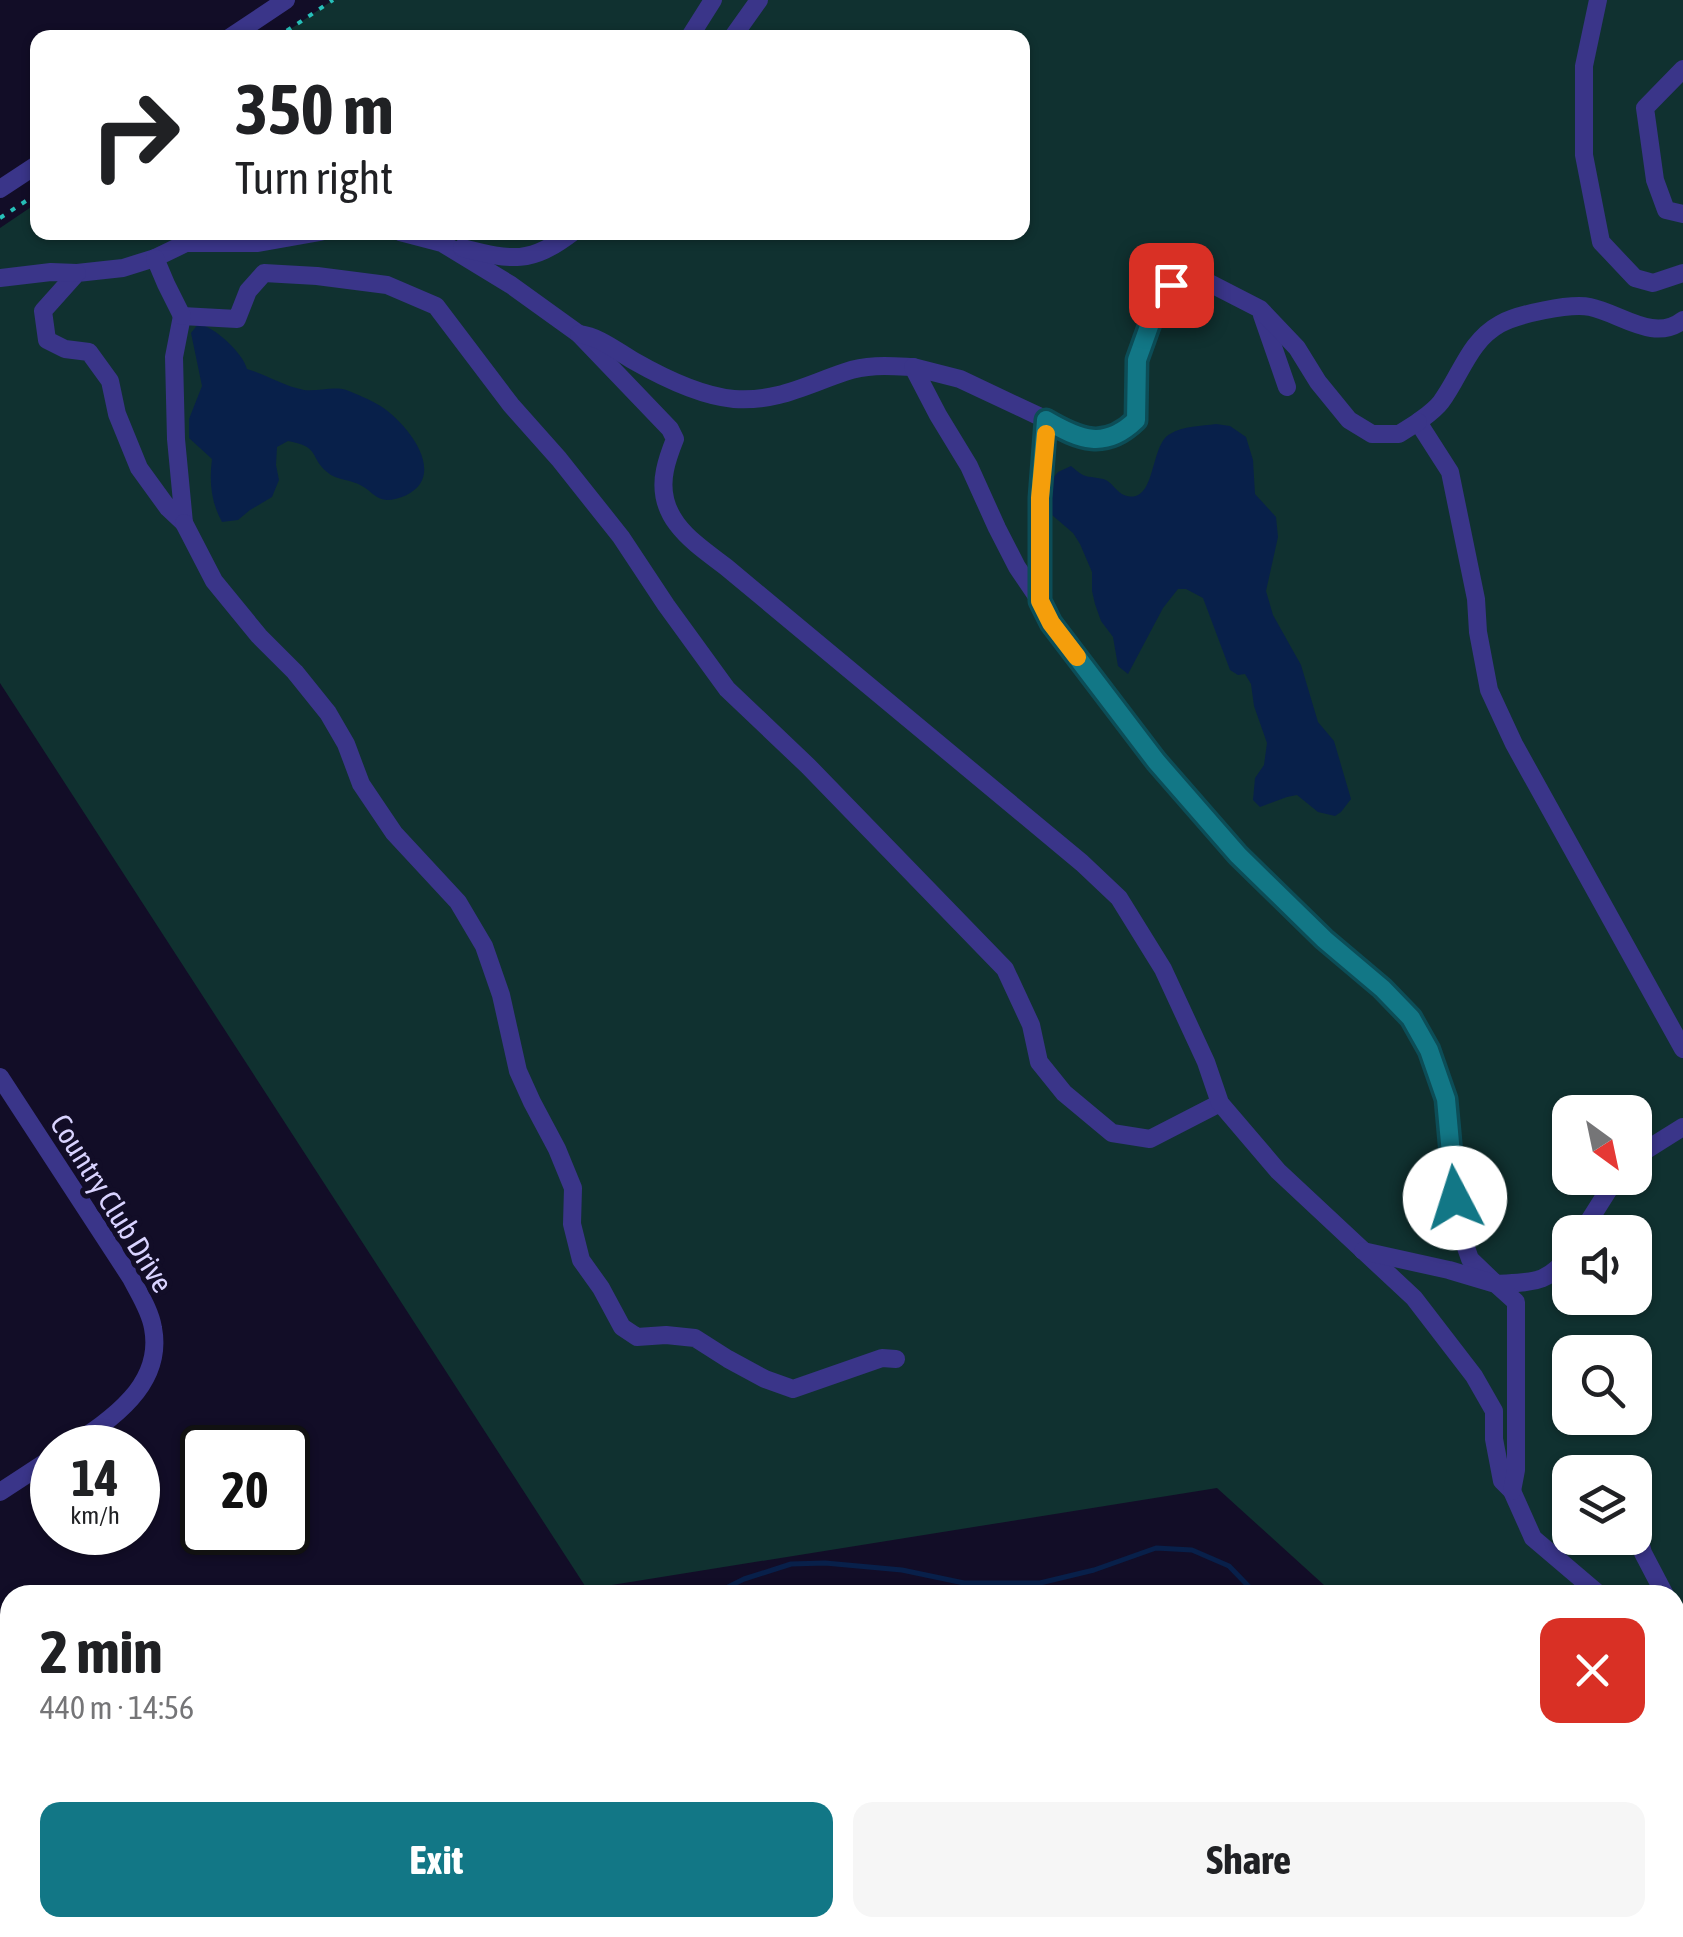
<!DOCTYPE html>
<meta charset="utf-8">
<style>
body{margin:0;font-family:"Asap Condensed",sans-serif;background:#f6f6f6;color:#202124;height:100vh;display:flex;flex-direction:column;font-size:38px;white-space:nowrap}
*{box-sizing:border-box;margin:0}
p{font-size:32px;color:#757577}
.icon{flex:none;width:55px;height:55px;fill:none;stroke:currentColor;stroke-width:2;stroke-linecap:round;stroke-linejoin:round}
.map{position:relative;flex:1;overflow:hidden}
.panel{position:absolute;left:0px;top:1585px;width:1685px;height:352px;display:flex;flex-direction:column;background:#fff;border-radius:30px 30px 0 0;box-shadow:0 2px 8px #0004}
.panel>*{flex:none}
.guide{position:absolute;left:30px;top:30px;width:1000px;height:210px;border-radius:20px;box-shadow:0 2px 8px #0004;background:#fff;color:#202124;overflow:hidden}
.needle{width:65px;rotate:147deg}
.buttons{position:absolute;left:1552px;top:1095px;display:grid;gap:20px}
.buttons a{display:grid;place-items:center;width:100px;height:100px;border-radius:20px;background:#fff;box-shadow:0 2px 8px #0004;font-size:50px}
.speed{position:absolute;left:30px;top:1425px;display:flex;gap:20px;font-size:50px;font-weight:700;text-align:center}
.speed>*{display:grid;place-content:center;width:130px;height:130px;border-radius:50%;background:#fff;box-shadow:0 2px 8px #0004;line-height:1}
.speed small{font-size:25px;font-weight:400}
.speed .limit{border:5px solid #111;border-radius:15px;background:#fff;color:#111}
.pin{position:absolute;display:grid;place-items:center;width:85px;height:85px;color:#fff;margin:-42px;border-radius:20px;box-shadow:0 5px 15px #0006}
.me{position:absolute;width:110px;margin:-55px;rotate:355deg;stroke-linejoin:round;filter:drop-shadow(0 0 8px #0008)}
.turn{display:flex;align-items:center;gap:35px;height:210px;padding:0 40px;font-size:45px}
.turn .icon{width:130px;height:130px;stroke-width:2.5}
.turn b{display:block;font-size:70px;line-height:85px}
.round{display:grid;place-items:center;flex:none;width:105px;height:105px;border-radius:20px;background:#f6f6f6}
.headline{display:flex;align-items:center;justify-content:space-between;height:170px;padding:0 40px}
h1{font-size:60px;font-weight:700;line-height:75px}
.button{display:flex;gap:20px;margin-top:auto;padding:20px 40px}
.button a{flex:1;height:115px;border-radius:20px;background:#127786;color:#fff;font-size:40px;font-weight:700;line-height:115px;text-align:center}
.button a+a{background:#f6f6f6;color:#202124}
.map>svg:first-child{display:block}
.green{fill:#103130;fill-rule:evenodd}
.water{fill:#08204a}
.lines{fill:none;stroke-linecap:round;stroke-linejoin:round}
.stream{stroke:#08204a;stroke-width:5}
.path{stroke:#27bfb9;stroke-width:4;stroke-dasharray:5 8;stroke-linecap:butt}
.minor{stroke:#3a3589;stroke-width:18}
.route-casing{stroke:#0c4d57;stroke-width:25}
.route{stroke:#127786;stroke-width:18}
.slow{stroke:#f59e0b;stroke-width:18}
.labels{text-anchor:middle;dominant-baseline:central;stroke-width:10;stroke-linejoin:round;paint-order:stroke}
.street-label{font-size:30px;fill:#d9d3ff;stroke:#120d27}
</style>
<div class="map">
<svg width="1683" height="1937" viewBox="0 0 1683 1937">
<rect width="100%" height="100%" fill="#120d27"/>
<path class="green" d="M333 0H1683V1700L1675 1705V1595H1335L1217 1488 587 1589 0 683V228L37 203 38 232H1022V38L279 37ZM1570 1112H1635V1178H1570ZM1570 1232H1635V1298H1570ZM1570 1352H1635V1418H1570ZM1570 1472H1635V1538H1570Z"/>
<g class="water">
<path d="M198 324C214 326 243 353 247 369 267 375 283 386 304 390 319 392 335 385 349 391 358 395 369 399 377 404 399 416 437 458 420 484 414 493 399 500 387 500 377 500 371 491 362 486 351 479 337 481 327 472 309 457 321 447 288 441L277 447 276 465 279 480 272 497 250 510 238 520 222 522C211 502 209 482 212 459L189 438V419L202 386 191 333Z"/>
<path d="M1216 424 1230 426 1246 437 1253 460 1255 494 1276 517 1278 537 1266 591 1273 615 1301 665 1318 722 1334 741 1351 799 1341 812 1335 816 1318 812 1297 795 1287 797 1260 807 1253 800 1255 778 1264 765 1267 743 1254 706 1251 684 1245 674 1238 675 1230 670 1203 598 1186 589H1178L1163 608 1128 674 1118 666 1113 637 1101 621 1095 604 1092 591V572L1080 544 1073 533 1052 515 1045 488 1058 472 1071 466C1075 469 1079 473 1083 475 1090 478 1099 477 1106 480 1113 484 1117 492 1124 495 1157 507 1149 445 1170 434 1183 426 1202 426 1216 424Z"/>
</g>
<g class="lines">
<g class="stream">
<path d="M712 1595 744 1579 791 1564 825 1563 902 1570 964 1583H1040L1094 1570 1156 1548 1192 1550 1229 1566 1257 1595"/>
<path d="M0 1815 10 1807"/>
<path d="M1675 1883 1683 1884"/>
</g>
<g class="path">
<path d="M276 38 333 0"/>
<path d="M0 218 38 193"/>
</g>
<g class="minor">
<path d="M1598 0 1584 66V155L1601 242 1635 278 1653 283 1683 273"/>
<path d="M229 38 286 0"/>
<path d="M689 38 713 0"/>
<path d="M732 38 759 0"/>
<path d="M1683 69 1645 108 1655 180 1666 210 1683 214"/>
<path d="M0 189 38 164"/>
<path d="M320 232 258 243H186L155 258 123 268 77 273 43 311 47 340 65 349 89 352 110 381 117 414 139 468 168 508 184 523 176 439 174 357 182 316 237 319 248 291 264 273 317 276 387 285 436 306 511 405 559 459 621 537 666 605 727 689 808 766 1005 969 1031 1025 1039 1062 1064 1093 1112 1133 1150 1139 1220 1103"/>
<path d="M400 232 442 243 511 285 579 334 670 429 675 439C671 449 667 460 665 470 655 518 693 542 726 567L1082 863 1119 898 1163 969 1206 1062 1220 1103 1278 1171 1414 1298 1474 1376 1494 1411V1439L1502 1481 1512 1491 1533 1538 1600 1595"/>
<path d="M462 248C511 260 530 265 573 232"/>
<path d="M155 258 166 284 182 316"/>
<path d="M0 278 51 272 77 273"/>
<path d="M1262 315 1287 387"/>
<path d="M1683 320C1654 343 1620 313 1590 307 1570 303 1518 314 1500 324 1469 341 1461 375 1441 402 1435 410 1426 416 1418 422L1450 472 1476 599 1478 632 1489 690 1514 744 1683 1049"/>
<path d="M579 334C600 337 615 350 634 361 662 377 701 396 734 399 777 402 806 385 845 372 868 364 890 366 913 367"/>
<path d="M1047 420C1080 440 1105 450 1136 420 1137 401 1135 381 1137 363 1141 332 1164 291 1188 272L1260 309 1297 348 1318 382 1349 420 1372 434H1399L1418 422"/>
<path d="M184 523 214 581 259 636 295 672 328 713 346 744 361 784 394 833 458 902 484 946 501 995 518 1071 532 1102 557 1149 573 1188 572 1224 581 1260 601 1288 622 1327 637 1337 666 1335 695 1338 728 1359 765 1379 793 1389 882 1358 896 1359"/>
<path d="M1040 601 1039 497 1047 420 960 379 913 367 938 415 969 466 997 528 1017 567 1040 601 1051 623 1121 717 1156 761 1238 855 1324 939 1382 988 1411 1018 1429 1050 1446 1099 1457 1222 1470 1259 1496 1284C1530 1282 1550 1285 1570 1252"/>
<path d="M0 1077 131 1278C139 1294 150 1310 153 1328 164 1386 109 1421 68 1448"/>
<path d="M1635 1157 1683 1127"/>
<path d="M1582 1232 1616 1178"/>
<path d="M1363 1251 1449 1270 1496 1284 1516 1302V1470L1512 1491"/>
<path d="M0 1492 52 1458"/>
<path d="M1635 1523 1643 1553 1665 1595"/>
<path d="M1675 1619 1681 1636 1675 1640"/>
</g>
</g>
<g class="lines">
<defs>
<path id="route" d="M1171 285 1152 318 1137 360 1136 420C1105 450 1080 440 1046 420L1040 498V601L1051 623 1156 761 1238 855 1324 939 1382 988 1411 1018 1429 1050 1446 1099 1455 1198"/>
</defs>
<use href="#route" class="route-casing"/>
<use href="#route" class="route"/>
<path class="slow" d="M1046 434 1040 498V601L1051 623 1077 657"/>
</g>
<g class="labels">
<g class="street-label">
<text transform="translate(112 1203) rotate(58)">Country Club Drive</text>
</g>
</g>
</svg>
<div class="buttons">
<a><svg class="needle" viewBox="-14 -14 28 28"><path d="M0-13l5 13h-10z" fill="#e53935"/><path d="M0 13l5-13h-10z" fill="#757577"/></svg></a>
<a><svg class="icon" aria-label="sound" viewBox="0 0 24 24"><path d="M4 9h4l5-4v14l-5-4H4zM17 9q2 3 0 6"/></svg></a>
<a><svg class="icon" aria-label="search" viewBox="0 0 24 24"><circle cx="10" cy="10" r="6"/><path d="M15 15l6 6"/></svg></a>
<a><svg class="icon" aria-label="layers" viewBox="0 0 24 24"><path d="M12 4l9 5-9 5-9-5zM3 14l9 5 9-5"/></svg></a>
</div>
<div class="speed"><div>14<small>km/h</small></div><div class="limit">20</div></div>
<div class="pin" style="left:1171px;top:285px;background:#d93025"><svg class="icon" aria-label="arrive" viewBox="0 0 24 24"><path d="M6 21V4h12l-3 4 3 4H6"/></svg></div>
<svg class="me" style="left:1455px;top:1198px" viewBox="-20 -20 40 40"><circle r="19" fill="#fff"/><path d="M0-13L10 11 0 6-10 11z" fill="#127786"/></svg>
<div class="guide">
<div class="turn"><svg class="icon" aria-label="right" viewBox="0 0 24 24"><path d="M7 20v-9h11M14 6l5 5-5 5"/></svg><div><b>350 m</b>Turn right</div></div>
</div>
<section class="panel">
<div class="headline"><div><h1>2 min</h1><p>440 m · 14:56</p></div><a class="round" style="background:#d93025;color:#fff"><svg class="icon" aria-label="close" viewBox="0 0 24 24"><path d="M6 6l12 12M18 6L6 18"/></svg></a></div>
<div class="button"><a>Exit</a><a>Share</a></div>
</section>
</div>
